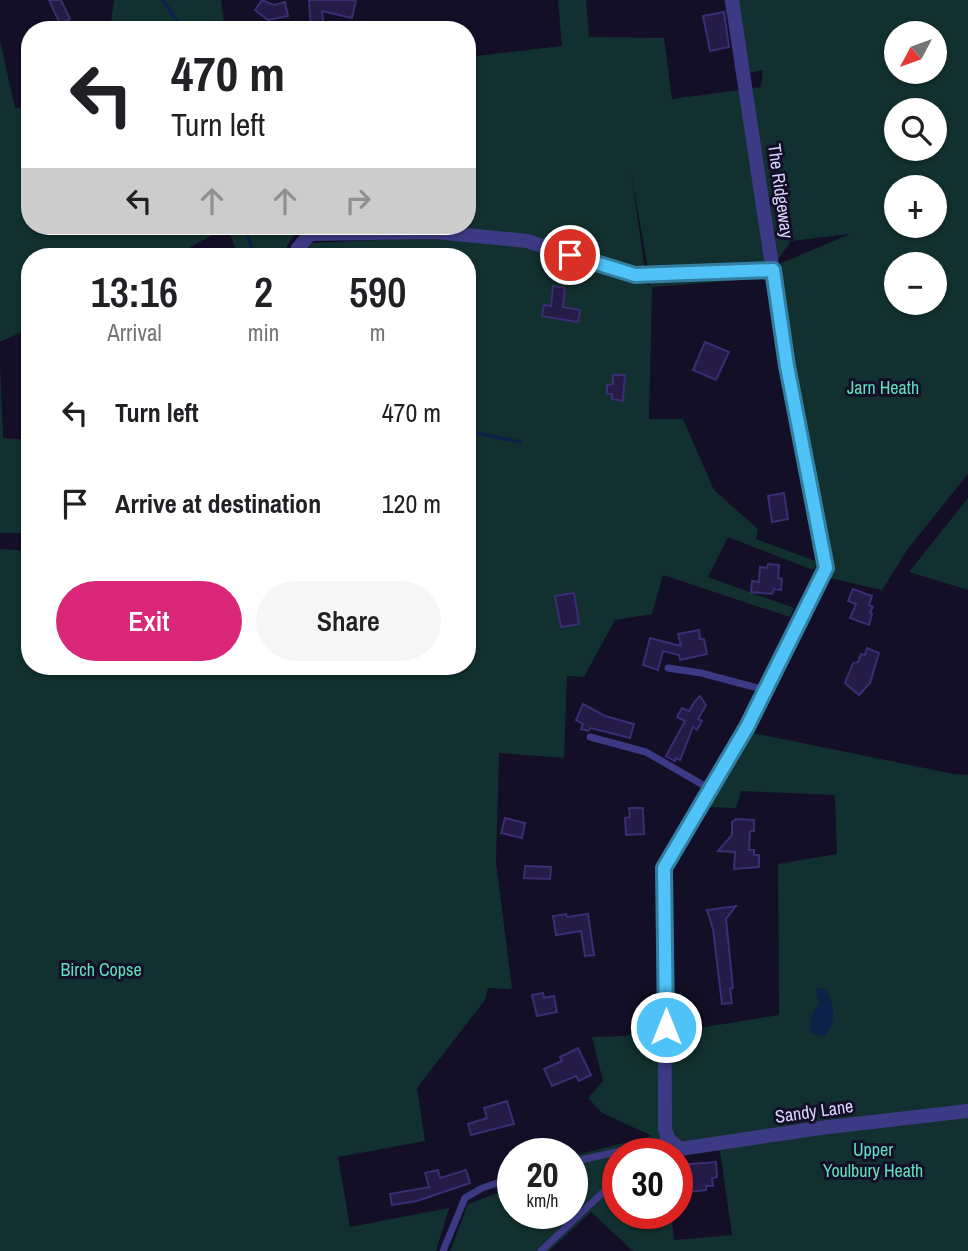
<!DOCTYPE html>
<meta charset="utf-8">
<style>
body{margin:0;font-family:"Archivo Narrow",sans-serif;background:#f6f6f6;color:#202124;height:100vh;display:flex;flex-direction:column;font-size:26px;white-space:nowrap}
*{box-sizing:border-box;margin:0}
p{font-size:23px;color:#757577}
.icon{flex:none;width:38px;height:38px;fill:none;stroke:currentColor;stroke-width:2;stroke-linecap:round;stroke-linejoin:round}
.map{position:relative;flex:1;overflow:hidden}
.sheet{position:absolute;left:21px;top:248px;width:455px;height:427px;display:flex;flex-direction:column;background:#fff;border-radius:28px;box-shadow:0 2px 5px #0004}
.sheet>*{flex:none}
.banner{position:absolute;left:21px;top:21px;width:455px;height:214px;border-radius:28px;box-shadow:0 2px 5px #0004;background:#fff;color:#202124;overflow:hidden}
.needle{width:46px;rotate:229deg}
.controls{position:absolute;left:884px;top:21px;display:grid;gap:14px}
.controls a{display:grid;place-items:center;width:63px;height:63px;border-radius:50%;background:#fff;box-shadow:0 2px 5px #0004;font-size:35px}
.speed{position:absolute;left:497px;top:1138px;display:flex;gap:14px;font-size:35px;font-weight:700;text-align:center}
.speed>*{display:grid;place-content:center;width:91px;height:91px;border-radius:50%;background:#fff;box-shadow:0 2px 5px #0004;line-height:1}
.speed small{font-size:18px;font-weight:400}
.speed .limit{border:10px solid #d22;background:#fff;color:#111}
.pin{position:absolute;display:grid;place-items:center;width:60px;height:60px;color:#fff;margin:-30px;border:4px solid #fff;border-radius:50%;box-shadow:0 2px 7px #0007}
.me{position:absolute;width:77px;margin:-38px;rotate:0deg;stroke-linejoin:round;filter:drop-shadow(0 0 5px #0008)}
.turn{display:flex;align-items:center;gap:24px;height:147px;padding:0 35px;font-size:32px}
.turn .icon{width:91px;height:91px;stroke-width:2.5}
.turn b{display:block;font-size:49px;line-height:60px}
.lanes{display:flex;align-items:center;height:66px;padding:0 35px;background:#0003;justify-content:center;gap:35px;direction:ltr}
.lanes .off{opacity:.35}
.eta{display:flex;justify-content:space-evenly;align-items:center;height:119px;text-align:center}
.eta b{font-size:42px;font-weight:600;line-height:49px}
.button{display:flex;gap:14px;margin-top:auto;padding:14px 35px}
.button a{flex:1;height:80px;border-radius:42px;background:#db2777;color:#fff;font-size:28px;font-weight:600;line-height:80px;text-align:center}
.button a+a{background:#f6f6f6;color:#202124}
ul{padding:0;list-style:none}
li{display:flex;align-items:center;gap:21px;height:91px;padding:0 35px}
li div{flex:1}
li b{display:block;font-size:26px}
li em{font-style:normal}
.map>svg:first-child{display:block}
.green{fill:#12302f;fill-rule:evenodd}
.water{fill:#0c2248}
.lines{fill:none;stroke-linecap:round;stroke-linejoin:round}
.stream{stroke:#0c2248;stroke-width:3.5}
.building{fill:#241b47;stroke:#3b2d73;stroke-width:2}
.service{stroke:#3d3a85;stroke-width:7}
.minor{stroke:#3d3a85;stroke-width:14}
.route-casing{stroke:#337fa1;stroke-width:18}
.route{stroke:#4fc3f7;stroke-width:12}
.labels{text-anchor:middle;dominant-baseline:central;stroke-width:6;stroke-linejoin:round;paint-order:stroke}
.street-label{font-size:18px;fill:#d9d4ff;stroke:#130f26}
.park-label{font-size:18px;fill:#5fe0c0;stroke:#130f26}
</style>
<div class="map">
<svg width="968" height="1251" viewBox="0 0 968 1251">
<rect width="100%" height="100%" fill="#130f26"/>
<g class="green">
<path d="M114 0H221L225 30H110Z"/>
<path d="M558 0H586L589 37 664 38 672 99 761 87 763 70 738 75 724 0H968V474L907 550 882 590 830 578 777 265 850 234 791 241 765 278 652 287 649 419H683L714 490 758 529 756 539 818 562 813 570 728 537 708 577 794 608 790 617 663 575 652 614 615 620 584 677 567 676 564 758 499 753 496 862 512 989 488 988 485 1000 417 1088 425 1141 338 1157 350 1227 449 1208 436 1251H0V549L30 551V667H467V257H304L310 243 445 237 526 246 651 286 631 172 645 271 533 238 410 226H467V57L562 46ZM896 33H934V72H896ZM896 110H934V149H896ZM896 187H934V226H896ZM896 264H934V303H896Z"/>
<path d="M0 40 15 108 30 107V226H326L299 227 287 246 285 257H239L227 227 173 257H30V328L0 342Z"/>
<path d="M0 363 3 438 30 440V533H0Z"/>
<path d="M968 498V590L909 572Z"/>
<path d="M753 733 954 774 968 775V1251H633L591 1212 549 1251H450L468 1204 513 1187V1213H572V1156L652 1136 602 1113 588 1098 603 1081 592 1037 625 1036 655 1028 675 1008 693 1029 779 1015 778 864 837 854 835 795 741 791 736 808 708 807ZM720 1151 732 1235 674 1240 671 1213H618V1153Z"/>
</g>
<path class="water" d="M820 988 827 990C835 1009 837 1020 825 1036L812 1034C808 1024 811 1012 819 1004L816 989Z"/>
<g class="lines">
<g class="stream">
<path d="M163 0 183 30"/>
<path d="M245 226 255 257"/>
<path d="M467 431 520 442"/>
</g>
</g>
<g class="building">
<path d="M49 0H61L70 19 60 24Z"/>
<path d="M262 0 274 5 285 2 288 16 268 20 255 10Z"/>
<path d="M309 0H356L352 18 322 11 324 30H311Z"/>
<path d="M724 12 729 47 710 51 703 16Z"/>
<path d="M553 286 565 288 563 307 580 310 578 322 542 316 544 305 551 306Z"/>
<path d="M705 342 729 352 716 380 693 370Z"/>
<path d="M613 375H625L623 401 612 399V394H607V385L613 384Z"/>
<path d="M784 493 788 519 772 522 768 496Z"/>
<path d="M768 564 779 565 778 578 782 579 781 590 774 589 772 594 751 592 752 581 759 582 760 567 767 568Z"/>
<path d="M853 589 872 596 869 605 873 607 870 613 872 614 869 625 850 618 856 604 848 601Z"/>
<path d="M574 593 579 624 561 627 555 596Z"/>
<path d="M699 630 700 639H704L707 654 680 660 679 655 663 651 658 670 643 665 650 638 681 646 678 634Z"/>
<path d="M867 648 879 653 870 683 859 695 845 683 853 663 858 662 861 654 865 655Z"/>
<path d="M700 696 706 705 698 719 702 721 697 730 693 727 680 760 676 758 675 761 666 756 685 721 677 717 682 708 689 711 695 701Z"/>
<path d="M583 704 605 716 634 724 630 738 591 728 588 731 581 729 583 724 576 720Z"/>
<path d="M629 808H643L644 834 626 835 625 818 630 817Z"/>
<path d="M505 818 525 823 522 838 501 833Z"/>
<path d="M736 819 754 820V831H750L749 850H754V855H759V867L734 869 735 852 718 851 732 835V822Z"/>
<path d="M525 866 551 867 550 879 524 878Z"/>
<path d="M736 906 726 919 733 988 730 989 732 1003 722 1004 713 929 707 910Z"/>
<path d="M566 914 567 917 588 914 594 955 585 956 581 931 556 935 553 916Z"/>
<path d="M543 993 544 998 554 996 557 1012 537 1016 532 995Z"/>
<path d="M578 1048 591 1075 579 1081 576 1076 552 1086 544 1069 562 1061 560 1057Z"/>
<path d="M507 1101 514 1124 471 1135 468 1124 487 1118 484 1108Z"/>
<path d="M716 1162 717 1177 712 1178 713 1186H706V1190L677 1193V1165Z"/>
<path d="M438 1170 440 1178 466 1170 470 1183 417 1201 392 1205 390 1194 429 1187 425 1173Z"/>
</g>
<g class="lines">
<g class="service">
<path d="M668 668 701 673 765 690"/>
<path d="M590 737 646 752 710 789"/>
<path d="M572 1162 669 1140"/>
<path d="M443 1251 465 1198 482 1188 513 1178"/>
<path d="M541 1251 618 1178"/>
</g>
<g class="minor">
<path d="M732 0 787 366 826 568 744 731 664 868 665 1130 669 1140 680 1149 820 1128 968 1111"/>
<path d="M296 257 298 248 310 234 435 232 527 241 635 275 773 270"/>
</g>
</g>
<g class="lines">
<defs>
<path id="route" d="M570 255 635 275 773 270 787 366 826 568 747 727 664 868 666 1027"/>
</defs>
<use href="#route" class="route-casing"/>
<use href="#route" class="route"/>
</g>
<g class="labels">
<g class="street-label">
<text transform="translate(781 191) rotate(82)">The Ridgeway</text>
<text transform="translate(814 1111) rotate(-8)">Sandy Lane</text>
</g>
<g class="park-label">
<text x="883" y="387">Jarn Heath</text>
<text x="101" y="969">Birch Copse</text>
<text x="873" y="1149">Upper<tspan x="873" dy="21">Youlbury Heath</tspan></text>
</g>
</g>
</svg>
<div class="controls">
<a><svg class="needle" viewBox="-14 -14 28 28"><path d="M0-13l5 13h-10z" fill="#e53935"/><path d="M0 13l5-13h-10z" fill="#757577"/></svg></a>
<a><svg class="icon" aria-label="search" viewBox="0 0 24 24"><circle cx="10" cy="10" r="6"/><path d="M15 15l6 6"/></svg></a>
<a>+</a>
<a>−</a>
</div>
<div class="speed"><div>20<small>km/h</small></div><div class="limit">30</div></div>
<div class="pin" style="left:570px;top:255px;background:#d93025"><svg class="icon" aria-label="arrive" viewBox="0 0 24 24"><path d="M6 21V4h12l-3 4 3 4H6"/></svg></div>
<svg class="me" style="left:666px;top:1027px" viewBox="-20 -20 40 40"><circle r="17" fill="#4fc3f7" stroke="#fff" stroke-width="3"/><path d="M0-11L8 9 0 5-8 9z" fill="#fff"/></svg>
<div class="banner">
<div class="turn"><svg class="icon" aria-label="left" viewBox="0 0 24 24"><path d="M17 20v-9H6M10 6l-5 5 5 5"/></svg><div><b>470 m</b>Turn left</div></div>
<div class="lanes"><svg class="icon" aria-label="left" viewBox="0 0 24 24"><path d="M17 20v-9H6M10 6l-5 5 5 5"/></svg><svg class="icon off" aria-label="ahead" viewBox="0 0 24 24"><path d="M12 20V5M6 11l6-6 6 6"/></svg><svg class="icon off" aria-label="ahead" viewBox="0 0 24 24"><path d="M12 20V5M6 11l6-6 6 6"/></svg><svg class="icon off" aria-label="right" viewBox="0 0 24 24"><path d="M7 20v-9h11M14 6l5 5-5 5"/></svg></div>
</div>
<section class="sheet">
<div class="eta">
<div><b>13:16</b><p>Arrival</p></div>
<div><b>2</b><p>min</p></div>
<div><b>590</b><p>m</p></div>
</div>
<ul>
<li><svg class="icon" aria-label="left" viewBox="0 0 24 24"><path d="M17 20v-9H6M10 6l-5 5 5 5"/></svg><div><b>Turn left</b></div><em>470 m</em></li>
<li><svg class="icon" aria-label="arrive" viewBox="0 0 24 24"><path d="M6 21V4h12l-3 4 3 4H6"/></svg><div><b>Arrive at destination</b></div><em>120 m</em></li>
</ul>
<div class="button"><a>Exit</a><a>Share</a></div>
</section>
</div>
